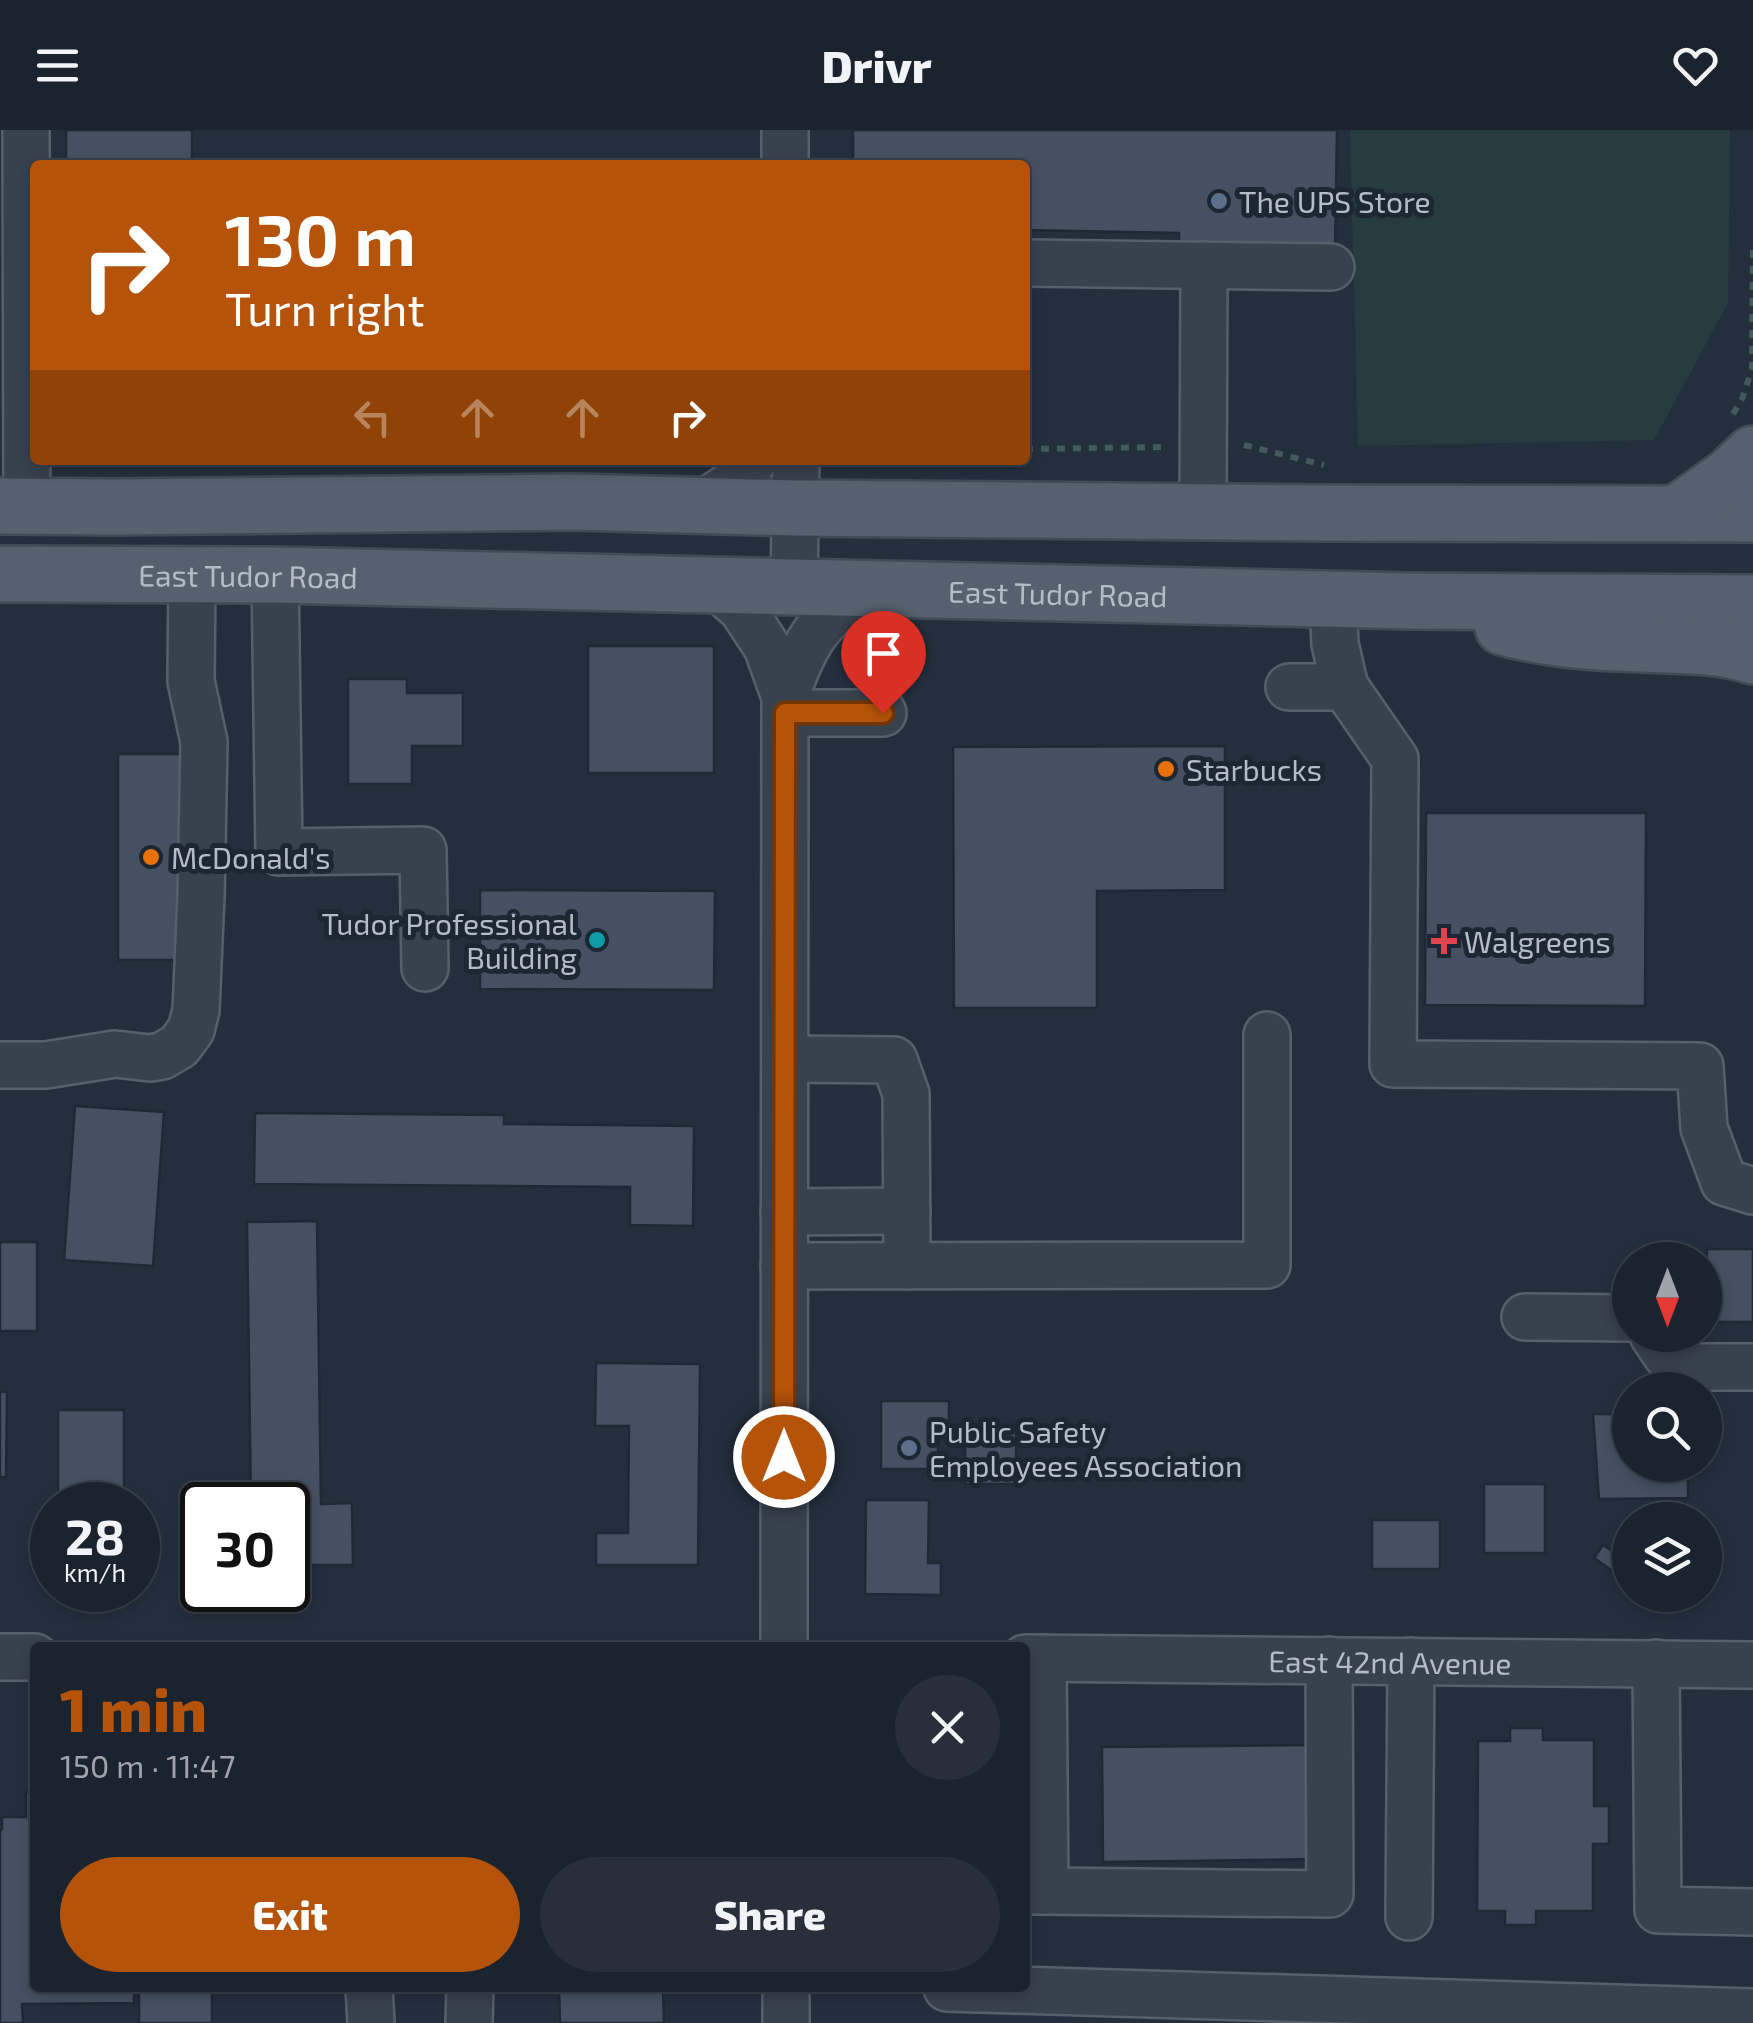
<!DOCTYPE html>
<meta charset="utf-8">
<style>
body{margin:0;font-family:"Exo 2",sans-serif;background:#282f3a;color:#f1f3f6;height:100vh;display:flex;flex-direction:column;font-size:38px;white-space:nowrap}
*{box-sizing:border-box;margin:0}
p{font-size:32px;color:#a0a4aa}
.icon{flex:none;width:55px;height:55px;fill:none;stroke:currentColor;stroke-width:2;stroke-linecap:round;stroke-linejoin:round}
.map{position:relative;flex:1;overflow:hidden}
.panel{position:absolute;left:30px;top:1512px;width:1000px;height:350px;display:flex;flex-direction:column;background:#1b232e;border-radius:10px;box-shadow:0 5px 15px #0003,0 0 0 2px #39404a}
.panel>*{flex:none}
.hud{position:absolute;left:30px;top:30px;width:1000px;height:305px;border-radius:10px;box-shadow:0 5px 15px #0003,0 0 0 2px #39404a;background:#b45309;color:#fff;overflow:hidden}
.needle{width:65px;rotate:180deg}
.buttons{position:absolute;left:1612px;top:1112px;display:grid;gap:20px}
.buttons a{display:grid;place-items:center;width:110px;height:110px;border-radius:50%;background:#1b232e;box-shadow:0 5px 15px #0003,0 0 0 2px #39404a;font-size:50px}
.speed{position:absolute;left:30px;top:1352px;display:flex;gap:20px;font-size:50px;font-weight:700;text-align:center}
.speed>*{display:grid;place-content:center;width:130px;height:130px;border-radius:50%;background:#1b232e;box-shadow:0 5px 15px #0003,0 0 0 2px #39404a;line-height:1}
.speed small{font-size:25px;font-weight:400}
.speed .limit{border:5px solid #111;border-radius:15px;background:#fff;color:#111}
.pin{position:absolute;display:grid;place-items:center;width:85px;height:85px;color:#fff;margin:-102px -42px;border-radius:50% 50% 50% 0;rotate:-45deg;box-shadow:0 0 10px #0007}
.pin .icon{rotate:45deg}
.me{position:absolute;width:110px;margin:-55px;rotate:0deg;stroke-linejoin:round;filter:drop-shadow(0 0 8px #0008)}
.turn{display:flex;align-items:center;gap:35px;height:210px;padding:0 30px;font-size:45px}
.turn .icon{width:130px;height:130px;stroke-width:2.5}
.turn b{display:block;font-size:70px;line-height:85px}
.lanes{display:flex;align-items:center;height:95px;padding:0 30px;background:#0003;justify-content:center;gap:50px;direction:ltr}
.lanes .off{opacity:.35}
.round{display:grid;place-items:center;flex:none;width:105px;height:105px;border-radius:52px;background:#282f3a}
.head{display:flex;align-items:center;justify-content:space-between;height:170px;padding:0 30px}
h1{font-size:60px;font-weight:800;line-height:75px;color:#b45309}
.cta{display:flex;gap:20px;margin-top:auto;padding:20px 30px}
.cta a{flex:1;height:115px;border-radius:60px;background:#b45309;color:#fff;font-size:40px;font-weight:800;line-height:115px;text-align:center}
.cta a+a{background:#282f3a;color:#f1f3f6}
header{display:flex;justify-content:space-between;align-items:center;height:130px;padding:0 30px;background:#1b232e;font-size:45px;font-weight:800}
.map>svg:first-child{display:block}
.green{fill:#263c3f}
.building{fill:#455162;stroke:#1f2835;stroke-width:2.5}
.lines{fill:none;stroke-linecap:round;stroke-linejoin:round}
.minor-casing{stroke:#565f6c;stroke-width:50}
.major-casing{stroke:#414a57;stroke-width:60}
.path{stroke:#44595c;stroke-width:6;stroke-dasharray:8 8;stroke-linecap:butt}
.minor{stroke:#38414e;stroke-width:45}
.major{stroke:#56606e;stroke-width:55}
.route-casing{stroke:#753606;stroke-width:25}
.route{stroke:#b45309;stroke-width:18}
.service-dot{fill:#5c6f8a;stroke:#1d2633;stroke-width:4}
.food-dot{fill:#e8710a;stroke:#1d2633;stroke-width:4}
.culture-dot{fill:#0f9aa8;stroke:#1d2633;stroke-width:4}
.health-dot{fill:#e0444e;stroke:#1d2633;stroke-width:4}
.labels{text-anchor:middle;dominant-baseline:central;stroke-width:10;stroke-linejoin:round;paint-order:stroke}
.poi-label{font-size:30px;fill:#b4bcc9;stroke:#1d2633;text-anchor:start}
.street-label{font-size:30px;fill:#b4bcc9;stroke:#1d2633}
</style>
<header><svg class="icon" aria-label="menu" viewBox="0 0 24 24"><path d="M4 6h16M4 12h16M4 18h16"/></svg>Drivr<svg class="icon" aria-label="heart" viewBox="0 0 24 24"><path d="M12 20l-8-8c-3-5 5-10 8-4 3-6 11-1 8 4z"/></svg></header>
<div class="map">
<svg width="1753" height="1893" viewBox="0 0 1753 1893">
<rect width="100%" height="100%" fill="#242f3e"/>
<path class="green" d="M1350 0H1730L1728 173 1654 310 1358 316Z"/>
<g class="building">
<rect x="66" y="0" width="126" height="35"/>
<path d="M853 0H1337L1335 120 1179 117V103L1025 100V35H853Z"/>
<rect x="588" y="516" width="126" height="127"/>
<path d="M348 549H407V563H463V616H412V654H348Z"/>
<path d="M1225 616V760L1097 761V878H954L953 617Z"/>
<path d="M118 624H184L185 830H118Z"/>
<path d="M1426 683H1646L1645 876 1425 875Z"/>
<path d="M480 760 715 761 714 860 480 859Z"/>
<path d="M75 976 164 982 153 1136 64 1130Z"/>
<path d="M255 983 504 985V994L694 996 693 1096 630 1095V1057L254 1054Z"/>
<path d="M317 1091 321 1374 352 1373 353 1435H288V1375H251L247 1092Z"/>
<rect x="0" y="1112" width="37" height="89"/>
<path d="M1707 1119H1753V1192H1706Z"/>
<path d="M596 1233 700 1234 698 1435H596V1403H628L629 1296H595Z"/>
<path d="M0 1262H7L6 1347H0Z"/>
<path d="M881 1271H949V1298H938V1339H881Z"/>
<rect x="58" y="1280" width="66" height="95"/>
<path d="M1593 1284H1630V1335H1688V1368L1599 1369Z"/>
<rect x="965" y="1302" width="51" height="52"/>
<rect x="1484" y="1354" width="61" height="69"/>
<path d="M866 1370H929L928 1433H941V1465L865 1464Z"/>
<rect x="1372" y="1390" width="68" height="49"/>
<path d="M1603 1415 1630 1433V1453L1594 1428Z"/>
<path d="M1510 1598H1543V1610H1594V1676H1609V1714H1593V1781H1536V1795H1505V1781H1477L1478 1611H1510Z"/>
<path d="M1318 1615 1320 1729 1103 1732 1102 1617Z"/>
<path d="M26 1662H35V1858H134V1873L22 1874 23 1893H0V1701L2 1699V1687H26Z"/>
<rect x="139" y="1858" width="73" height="35"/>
<path d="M559 1858H663L664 1893H560Z"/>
</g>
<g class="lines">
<defs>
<g id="minor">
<path d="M26 0 27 376"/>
<path d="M785 35V0"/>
<path d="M1025 133 1331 137"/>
<path d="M698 377 734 353 754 330"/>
<path d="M1203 382 1204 135"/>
<path d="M275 445 279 722 423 720 425 838"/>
<path d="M716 456 742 479 767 517 785 567"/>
<path d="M794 459 796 330"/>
<path d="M1333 470 1335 514 1345 557 1395 629 1393 934 1700 936 1704 998 1724 1052 1753 1061"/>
<path d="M1289 557H1345"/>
<path d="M785 583H883"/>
<path d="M785 929 894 930 906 964 907 1136"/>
<path d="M0 935H46L115 924 150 928 162 926 179 916 191 900 196 880 201 766 204 612 191 551 192 446"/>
<path d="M784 1082 907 1081"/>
<path d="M784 1136 1267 1135V905"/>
<path d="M1525 1187 1630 1188"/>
<path d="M1653 1205 1667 1226 1689 1237H1753"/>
<path d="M784 1518 785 567C805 513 814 495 861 460"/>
<path d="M0 1527H35"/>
<path id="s1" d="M1025 1528 1753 1535"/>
<path d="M1656 1533 1658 1780 1753 1782"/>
<path d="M1025 1761H1045L1043 1528"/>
<path d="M1045 1761 1330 1764 1329 1530"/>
<path d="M1409 1787 1411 1531"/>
<path d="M369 1858 371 1893"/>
<path d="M786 1858V1893"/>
<path d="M947 1858 1753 1882"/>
<path d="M469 1893 470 1858"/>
</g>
<g id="major">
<path d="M0 376 114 377 574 372 796 378 1325 383 1753 384"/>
<path d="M1678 383 1730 346 1753 324"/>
<path id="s2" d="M0 444 275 445 1409 471 1753 473"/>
<path d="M1503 497C1550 510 1595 513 1644 514 1679 516 1719 514 1753 526"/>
</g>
</defs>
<use href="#minor" class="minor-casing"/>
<use href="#major" class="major-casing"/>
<g class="path">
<path d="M1733 284 1742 269 1752 239 1753 114"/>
<path d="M1244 315 1324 335"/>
<path d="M1025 319 1167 317"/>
</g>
<use href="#minor" class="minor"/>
<use href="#major" class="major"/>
</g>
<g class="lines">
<defs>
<path id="route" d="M784 1327 785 583H883"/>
</defs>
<use href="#route" class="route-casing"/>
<use href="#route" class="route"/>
</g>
<g class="service-dot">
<circle cx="1219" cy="71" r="10"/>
<circle cx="909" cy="1318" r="10"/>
</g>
<g class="food-dot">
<circle cx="1166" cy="639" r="10"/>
<circle cx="151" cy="727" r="10"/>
</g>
<circle class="culture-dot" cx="597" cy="810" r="10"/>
<path class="health-dot" d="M1439 796h10v10h10v10h-10v10h-10v-10h-10v-10h10z"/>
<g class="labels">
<g class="poi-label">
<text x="1239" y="71">The UPS Store</text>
<text x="1186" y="639">Starbucks</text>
<text x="171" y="727">McDonald's</text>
<text x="577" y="793" text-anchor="end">Tudor Professional<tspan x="577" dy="34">Building</tspan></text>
<text x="1464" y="811">Walgreens</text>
<text x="929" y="1301">Public Safety<tspan x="929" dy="34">Employees Association</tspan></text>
</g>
<g class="street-label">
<text stroke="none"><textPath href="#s2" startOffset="248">East Tudor Road</textPath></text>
<text stroke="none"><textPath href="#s2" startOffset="1058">East Tudor Road</textPath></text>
<text stroke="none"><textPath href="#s1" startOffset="365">East 42nd Avenue</textPath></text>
</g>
</g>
</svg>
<div class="buttons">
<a><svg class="needle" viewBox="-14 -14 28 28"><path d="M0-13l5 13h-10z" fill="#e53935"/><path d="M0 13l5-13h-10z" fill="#a0a4aa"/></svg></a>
<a><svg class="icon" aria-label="search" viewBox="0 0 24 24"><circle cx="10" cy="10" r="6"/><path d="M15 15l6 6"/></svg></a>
<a><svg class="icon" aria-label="layers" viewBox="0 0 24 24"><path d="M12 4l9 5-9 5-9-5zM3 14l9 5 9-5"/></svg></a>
</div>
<div class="speed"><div>28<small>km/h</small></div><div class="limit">30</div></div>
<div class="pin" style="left:883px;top:583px;background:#d93025"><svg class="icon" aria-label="arrive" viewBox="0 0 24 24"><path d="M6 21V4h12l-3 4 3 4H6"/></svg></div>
<svg class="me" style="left:784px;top:1327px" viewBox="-20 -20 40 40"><circle r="17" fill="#b45309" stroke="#fff" stroke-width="3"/><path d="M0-11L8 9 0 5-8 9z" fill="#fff"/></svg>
<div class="hud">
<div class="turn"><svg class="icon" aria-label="right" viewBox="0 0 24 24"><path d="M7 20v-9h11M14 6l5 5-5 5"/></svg><div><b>130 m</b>Turn right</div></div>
<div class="lanes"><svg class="icon off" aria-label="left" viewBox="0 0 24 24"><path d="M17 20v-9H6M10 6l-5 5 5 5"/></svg><svg class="icon off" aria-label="ahead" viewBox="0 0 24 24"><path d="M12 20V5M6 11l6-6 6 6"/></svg><svg class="icon off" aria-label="ahead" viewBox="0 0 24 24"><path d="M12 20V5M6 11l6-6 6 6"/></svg><svg class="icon" aria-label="right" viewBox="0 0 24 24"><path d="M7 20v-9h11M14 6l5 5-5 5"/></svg></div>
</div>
<section class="panel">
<div class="head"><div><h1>1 min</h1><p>150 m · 11:47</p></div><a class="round"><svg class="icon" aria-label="close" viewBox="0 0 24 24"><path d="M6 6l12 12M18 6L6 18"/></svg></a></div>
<div class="cta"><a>Exit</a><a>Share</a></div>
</section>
</div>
